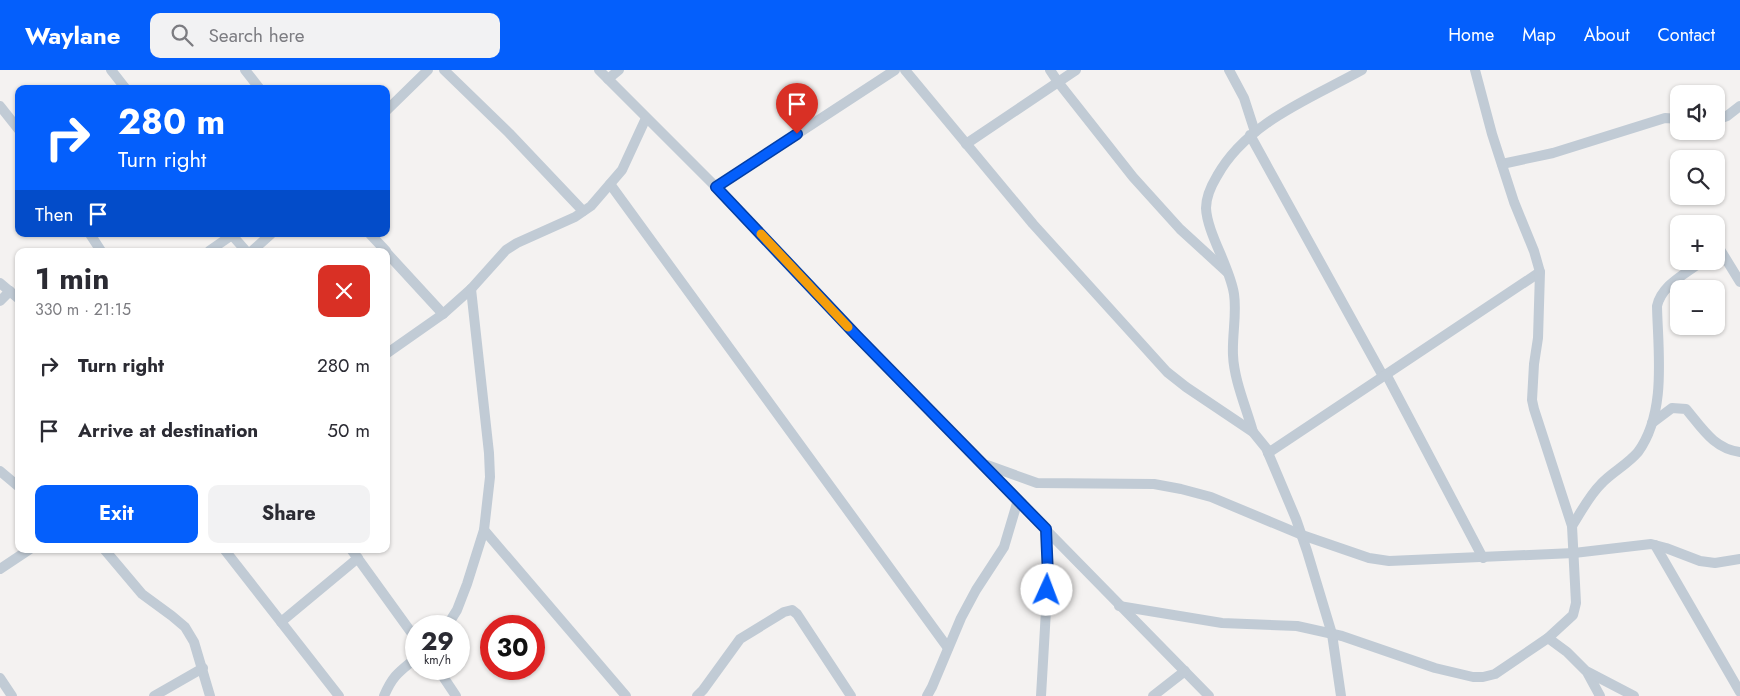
<!DOCTYPE html>
<meta charset="utf-8">
<style>
body{margin:0;font-family:Jost,sans-serif;background:#f2f2f3;color:#2b2b33;height:100vh;display:flex;flex-direction:column;font-size:19px;white-space:nowrap}
*{box-sizing:border-box;margin:0}
p{font-size:16px;color:#7c7c81}
.icon{flex:none;width:28px;height:28px;fill:none;stroke:currentColor;stroke-width:2;stroke-linecap:round;stroke-linejoin:round}
.map{position:relative;flex:1;overflow:hidden}
.side{position:absolute;left:15px;top:178px;width:375px;height:305px;display:flex;flex-direction:column;background:#fff;border-radius:10px;box-shadow:0 1px 4px #0004}
.side>*{flex:none}
.hud{position:absolute;left:15px;top:15px;width:375px;height:152px;border-radius:10px;box-shadow:0 1px 4px #0004;background:#045ffc;color:#fff;overflow:hidden}
.tools{position:absolute;left:1670px;top:15px;display:grid;gap:10px}
.tools a{display:grid;place-items:center;width:55px;height:55px;border-radius:10px;background:#fff;box-shadow:0 1px 4px #0004;font-size:25px}
.speed{position:absolute;left:405px;top:545px;display:flex;gap:10px;font-size:25px;font-weight:700;text-align:center}
.speed>*{display:grid;place-content:center;width:65px;height:65px;border-radius:50%;background:#fff;box-shadow:0 1px 4px #0004;line-height:1}
.speed small{font-size:12px;font-weight:400}
.speed .limit{border:8px solid #d22;background:#fff;color:#111}
.pin{position:absolute;display:grid;place-items:center;width:42px;height:42px;color:#fff;margin:-51px -21px;border-radius:50% 50% 50% 0;rotate:-45deg;box-shadow:0 0 5px #0007}
.pin .icon{rotate:45deg}
.me{position:absolute;width:55px;margin:-28px;rotate:2deg;stroke-linejoin:round;filter:drop-shadow(0 0 4px #0008)}
.turn{display:flex;align-items:center;gap:18px;height:105px;padding:0 20px;font-size:22px}
.turn .icon{width:65px;height:65px;stroke-width:2.5}
.turn b{display:block;font-size:35px;line-height:42px}
.then{display:flex;align-items:center;height:48px;padding:0 20px;background:#0003;gap:10px;font-size:19px}
.round{display:grid;place-items:center;flex:none;width:52px;height:52px;border-radius:10px;background:#f2f2f3}
.headline{display:flex;align-items:center;justify-content:space-between;height:85px;padding:0 20px}
h1{font-size:30px;font-weight:700;line-height:38px}
.button{display:flex;gap:10px;margin-top:auto;padding:10px 20px}
.button a{flex:1;height:58px;border-radius:10px;background:#045ffc;color:#fff;font-size:20px;font-weight:700;line-height:58px;text-align:center}
.button a+a{background:#f2f2f3;color:#2b2b33}
ul{padding:0;list-style:none}
li{display:flex;align-items:center;gap:15px;height:65px;padding:0 20px}
li div{flex:1}
li b{display:block;font-size:19px}
li em{font-style:normal}
header{display:flex;align-items:center;gap:30px;box-sizing:border-box;height:70px;padding:0 25px;background:#045ffc;color:#fff}
header strong{font-size:24px}
nav{display:flex;gap:28px;margin-inline-start:auto;font-size:18px}
.search{width:350px;height:45px;background:#f2f2f3;display:flex;align-items:center;gap:12px;box-sizing:border-box;padding:0 18px;border-radius:10px;color:#7c7c81;font-size:19px}
.map>svg:first-child{display:block}
.lines{fill:none;stroke-linecap:round;stroke-linejoin:round}
.street{stroke:#c1cbd5;stroke-width:10}
.route-casing{stroke:#033ea4;stroke-width:12}
.route{stroke:#045ffc;stroke-width:9}
.slow{stroke:#f59e0b;stroke-width:9}
</style>
<header>
<strong>Waylane</strong>
<div class="search"><svg class="icon" aria-label="search" viewBox="0 0 24 24"><circle cx="10" cy="10" r="6"/><path d="M15 15l6 6"/></svg>Search here</div>
<nav><a>Home</a><a>Map</a><a>About</a><a>Contact</a></nav>
</header>
<div class="map">
<svg width="1740" height="626" viewBox="0 0 1740 626">
<rect width="100%" height="100%" fill="#f4f2f1"/>
<g class="lines">
<g class="street">
<path d="M111 0 126 19"/>
<path d="M245 0 260 19"/>
<path d="M444 0 509 63 583 141"/>
<path d="M599 0 716 117 855 265 1209 626"/>
<path d="M905 0 1033 154 1167 302 1186 317 1253 362 1266 378 1296 449 1307 481 1332 564 1341 626"/>
<path d="M1050 0 1058 12 1133 107 1180 159 1227 202"/>
<path d="M1229 0 1244 28 1255 62"/>
<path d="M608 9 619 0"/>
<path d="M0 36 19 60"/>
<path d="M386 41 428 0"/>
<path d="M1716 50 1727 46 1740 36"/>
<path d="M1250 65 1383 306"/>
<path d="M966 74 1076 0"/>
<path d="M1502 94 1553 83 1665 48 1679 49"/>
<path d="M610 114 948 578"/>
<path d="M716 117 895 0"/>
<path d="M90 164 101 181"/>
<path d="M231 164 246 181"/>
<path d="M370 164 386 181"/>
<path d="M1716 180 1721 181 1740 212"/>
<path d="M209 181 232 165"/>
<path d="M252 181 271 164"/>
<path d="M386 182 443 244"/>
<path d="M0 213 19 229"/>
<path d="M0 231 10 221"/>
<path d="M386 284 443 244 471 219 506 180 517 173 575 147 591 136 622 100 646 48"/>
<path d="M1386 304 1483 488"/>
<path d="M1652 353 1672 338 1686 339C1702 358 1714 379 1740 382"/>
<path d="M1253 362C1246 337 1234 310 1233 285 1232 265 1237 244 1234 224 1230 197 1207 163 1206 138 1206 126 1211 116 1217 106 1247 52 1310 29 1362 0"/>
<path d="M1268 383 1540 202"/>
<path d="M987 395 1037 413 1154 414 1181 419 1211 427 1302 465 1369 488 1389 491 1574 483 1651 474 1666 478 1700 491 1715 493 1740 489"/>
<path d="M0 401 19 417"/>
<path d="M1572 456C1581 442 1589 426 1601 414 1612 402 1627 395 1638 382 1667 342 1658 282 1657 236 1662 214 1686 204 1702 191"/>
<path d="M484 460 626 626"/>
<path d="M1655 475 1740 622"/>
<path d="M104 479 142 524 172 546 185 557 194 572 210 626"/>
<path d="M224 479 339 626"/>
<path d="M351 479 416 569"/>
<path d="M0 499 30 479"/>
<path d="M1119 536 1222 553 1297 556 1342 566 1435 598 1473 607H1483L1495 604 1548 568 1573 545 1576 533 1572 456 1534 339 1532 330 1534 294 1538 268 1540 202 1534 181 1514 132 1492 64 1475 0"/>
<path d="M281 552 358 488"/>
<path d="M447 556 457 540 467 514 484 460 490 407 489 383 471 219"/>
<path d="M1548 568 1567 582 1587 602 1600 626"/>
<path d="M438 599 456 626"/>
<path d="M1588 602 1634 626"/>
<path d="M0 608 12 626"/>
<path d="M154 626 203 598"/>
<path d="M384 626C393 605 399 602 416 588"/>
<path d="M697 626 703 620 740 569 784 542 792 540 797 544 851 626"/>
<path d="M927 626 932 617 961 548 976 520 1004 477 1018 430"/>
<path d="M1041 626 1048 506 1046 459"/>
<path d="M1153 626 1185 601"/>
</g>
</g>
<g class="lines">
<defs>
<path id="route" d="M797 64 716 117 856 265 1046 459 1048 506 1047 520"/>
</defs>
<use href="#route" class="route-casing"/>
<use href="#route" class="route"/>
<path class="slow" d="M761 164 848 257"/>
</g>
</svg>
<div class="tools">
<a><svg class="icon" aria-label="sound" viewBox="0 0 24 24"><path d="M4 9h4l5-4v14l-5-4H4zM17 9q2 3 0 6"/></svg></a>
<a><svg class="icon" aria-label="search" viewBox="0 0 24 24"><circle cx="10" cy="10" r="6"/><path d="M15 15l6 6"/></svg></a>
<a>+</a>
<a>−</a>
</div>
<div class="speed"><div>29<small>km/h</small></div><div class="limit">30</div></div>
<div class="pin" style="left:797px;top:64px;background:#d93025"><svg class="icon" aria-label="arrive" viewBox="0 0 24 24"><path d="M6 21V4h12l-3 4 3 4H6"/></svg></div>
<svg class="me" style="left:1047px;top:520px" viewBox="-20 -20 40 40"><circle r="19" fill="#fff"/><path d="M0-13L10 11 0 6-10 11z" fill="#045ffc"/></svg>
<div class="hud">
<div class="turn"><svg class="icon" aria-label="right" viewBox="0 0 24 24"><path d="M7 20v-9h11M14 6l5 5-5 5"/></svg><div><b>280 m</b>Turn right</div></div>
<div class="then">Then<svg class="icon" aria-label="arrive" viewBox="0 0 24 24"><path d="M6 21V4h12l-3 4 3 4H6"/></svg></div>
</div>
<section class="side">
<div class="headline"><div><h1>1 min</h1><p>330 m · 21:15</p></div><a class="round" style="background:#d93025;color:#fff"><svg class="icon" aria-label="close" viewBox="0 0 24 24"><path d="M6 6l12 12M18 6L6 18"/></svg></a></div>
<ul>
<li><svg class="icon" aria-label="right" viewBox="0 0 24 24"><path d="M7 20v-9h11M14 6l5 5-5 5"/></svg><div><b>Turn right</b></div><em>280 m</em></li>
<li><svg class="icon" aria-label="arrive" viewBox="0 0 24 24"><path d="M6 21V4h12l-3 4 3 4H6"/></svg><div><b>Arrive at destination</b></div><em>50 m</em></li>
</ul>
<div class="button"><a>Exit</a><a>Share</a></div>
</section>
</div>
